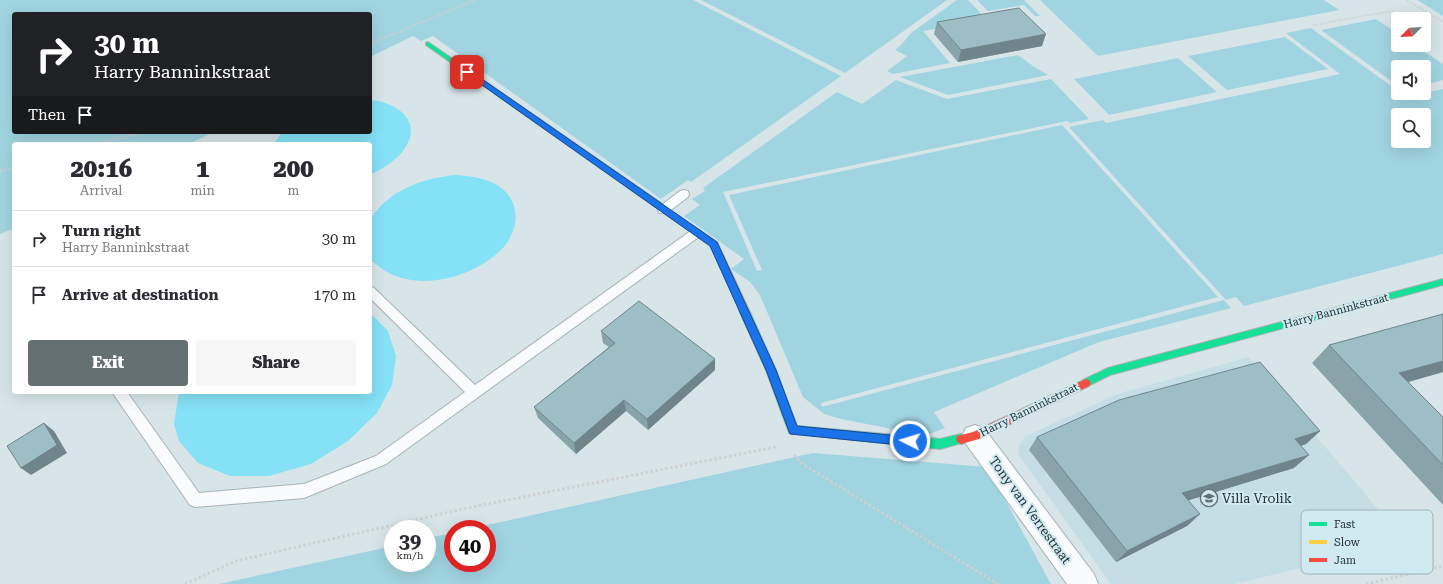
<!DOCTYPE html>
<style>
body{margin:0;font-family:"Roboto Serif",serif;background:#f7f7f7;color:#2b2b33;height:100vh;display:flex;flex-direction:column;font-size:15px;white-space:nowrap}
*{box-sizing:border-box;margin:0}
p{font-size:13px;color:#7c7c81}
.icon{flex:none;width:22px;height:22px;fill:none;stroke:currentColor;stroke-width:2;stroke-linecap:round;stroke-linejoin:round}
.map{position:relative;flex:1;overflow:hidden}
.drawer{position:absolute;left:12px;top:142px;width:360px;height:252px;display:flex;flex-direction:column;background:#fff;border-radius:4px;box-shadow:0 4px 16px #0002}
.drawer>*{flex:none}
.top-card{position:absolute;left:12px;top:12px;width:360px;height:122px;border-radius:4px;box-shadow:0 4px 16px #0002;background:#202124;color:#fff;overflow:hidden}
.needle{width:26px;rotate:246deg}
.buttons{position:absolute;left:1391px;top:12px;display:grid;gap:8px}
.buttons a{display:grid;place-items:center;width:40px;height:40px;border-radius:4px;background:#fff;box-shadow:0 4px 16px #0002;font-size:20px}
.speed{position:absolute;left:384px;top:520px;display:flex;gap:8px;font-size:20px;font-weight:700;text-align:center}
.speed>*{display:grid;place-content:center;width:52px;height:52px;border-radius:50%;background:#fff;box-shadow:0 4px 16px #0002;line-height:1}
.speed small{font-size:10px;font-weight:400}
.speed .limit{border:6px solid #d22;background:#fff;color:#111}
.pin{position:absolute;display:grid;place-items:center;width:34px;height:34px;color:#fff;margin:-17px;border-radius:8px;box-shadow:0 2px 6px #0006}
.me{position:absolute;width:44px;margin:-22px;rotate:275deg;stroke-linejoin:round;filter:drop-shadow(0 0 3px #0008)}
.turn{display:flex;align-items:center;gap:14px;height:84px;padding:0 16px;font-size:18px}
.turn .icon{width:52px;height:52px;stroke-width:2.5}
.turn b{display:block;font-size:28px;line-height:34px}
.then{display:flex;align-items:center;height:38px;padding:0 16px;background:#0003;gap:8px;font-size:15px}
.eta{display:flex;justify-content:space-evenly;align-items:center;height:68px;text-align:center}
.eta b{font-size:24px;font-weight:800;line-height:28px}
.action{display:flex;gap:8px;margin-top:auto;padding:8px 16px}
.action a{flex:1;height:46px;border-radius:4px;background:#657073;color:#fff;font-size:16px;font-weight:800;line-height:46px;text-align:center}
.action a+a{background:#f7f7f7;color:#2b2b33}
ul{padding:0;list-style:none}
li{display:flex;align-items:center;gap:12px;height:56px;padding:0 16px;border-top:1px solid #e1e1e2}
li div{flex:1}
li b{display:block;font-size:15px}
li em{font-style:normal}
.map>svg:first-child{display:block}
.built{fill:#c5dee6}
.green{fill:#a1d4e1;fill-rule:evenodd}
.water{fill:#84e1f6}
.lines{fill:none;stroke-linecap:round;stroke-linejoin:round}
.lane-casing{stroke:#a7b2b5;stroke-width:2}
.street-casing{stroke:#a7b2b5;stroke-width:2}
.fast-casing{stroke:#a7b2b5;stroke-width:2}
.slow-casing{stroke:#a7b2b5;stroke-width:2}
.jam-casing{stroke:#a7b2b5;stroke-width:2}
.path-far2{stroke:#cdd1d2;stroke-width:2;stroke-dasharray:1.5 1.5;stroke-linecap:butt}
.path-far1{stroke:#cdd1d2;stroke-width:2.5;stroke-dasharray:2 2;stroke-linecap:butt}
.path{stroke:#cdd1d2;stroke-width:3;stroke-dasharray:2.5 2.5;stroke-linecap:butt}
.lane{fill:#f9fbfc;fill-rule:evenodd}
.street{fill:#f9fbfc;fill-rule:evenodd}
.fast{fill:#16e098;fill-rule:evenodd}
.slow{fill:#ffcf43;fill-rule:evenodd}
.jam{fill:#f24e42;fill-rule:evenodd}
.wall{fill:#88a3aa}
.shaded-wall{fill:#6f858b}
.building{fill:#9ebec6;stroke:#6f858b}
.route{fill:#1a73e8;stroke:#114b97}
.labels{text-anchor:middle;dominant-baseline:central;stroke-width:4;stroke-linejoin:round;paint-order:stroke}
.street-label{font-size:11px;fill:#273134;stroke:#cfeaf1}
.near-poi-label{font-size:13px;fill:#273134;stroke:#cfeaf1;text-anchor:start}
.near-street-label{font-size:13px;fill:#273134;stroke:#cfeaf1}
.key{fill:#cfeaf1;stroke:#9db2b8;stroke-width:1}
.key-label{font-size:11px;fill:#273134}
</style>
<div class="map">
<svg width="1443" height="584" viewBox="0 0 1443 584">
<rect width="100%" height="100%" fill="#d7e5e9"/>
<path class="built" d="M1249 357 1406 542 1235 584H1111L1018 454 1019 446 1026 436 1117 394Z"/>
<g class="green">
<path d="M0 0H693L841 76 691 182 688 180 661 199 433 36 421 41 413 36 370 57V14H14V132H214L189 144H14V228L0 234Z"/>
<path d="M701 0H947L845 73Z"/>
<path d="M957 0H968L987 20 923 31 950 63 893 74 887 71 907 56 895 50 901 45 911 33Z"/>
<path d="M977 0H1024L1040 16H1035L1024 5 988 11Z"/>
<path d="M1040 0H1324L1339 10 1098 56Z"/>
<path d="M1416 0H1443V16L1419 1Z"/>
<path d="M1376 19 1398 34V45H1414L1443 64V80L1424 85V67H1398V86L1321 30Z"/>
<path d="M1311 28 1398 91V93H1401L1406 97 1443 89V254L1244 306 1236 297 1226 300 1069 127 1103 120 1106 123 1340 74 1286 33ZM1398 115H1424V141H1398Z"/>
<path d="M1285 37 1328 69 1227 90 1188 56Z"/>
<path d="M1018 55 1033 66 1048 75 948 95 900 77Z"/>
<path d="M1178 58 1217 92 1109 115 1074 79Z"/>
<path d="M1051 79 1089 119 1070 123 1067 121 723 192 757 271 762 270 729 195 1062 125 1218 297 821 403 822 407 1224 300 1231 308 1099 342 934 412 945 428 929 434 913 433 841 419 824 414 803 397 760 295 750 282 731 269 744 259 684 216 700 205 692 199 705 191 703 188 837 92 862 104 896 80 947 99Z"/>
<path d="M813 453 987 467 1051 584H219L393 546V563H427V538L453 533V563H487V529H469Z"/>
</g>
<g class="water">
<path d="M370 100C398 102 425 123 403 151 394 162 382 169 370 175V144H274L282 132H370Z"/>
<path d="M456 175C470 176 485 178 497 185 522 200 520 231 501 250 468 282 402 296 370 258 370 247 368 230 370 221 371 216 376 212 379 208 399 186 427 178 456 175Z"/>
<path d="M370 313 388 331 396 356 392 385 377 413 348 441 311 464 269 476H230L198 463 179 441 174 424 179 392H370Z"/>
</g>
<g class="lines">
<defs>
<g id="lane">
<path d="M684 190 688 191 689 194 688 197 667 213H659L658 210 659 207 680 191Z"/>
<path d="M696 229 700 230 702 233 700 236 386 464 304 498 195 507 190 505 112 392H127L199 493 304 484 376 456 465 392 370 298V286L374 288 475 385 692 230Z"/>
</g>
<path id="street" d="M975 425 984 428 1094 574 1098 584H1067L966 444 962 436 966 428Z"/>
<g id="fast">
<path d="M428 42 667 207 668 209 667 211H661L426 45V43Z"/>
<path d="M1443 279V285L1110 375 1086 387 1083 386 1081 383 1083 380 1108 368Z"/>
<path d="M744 306 747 307 749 310 776 370 797 426 940 439 961 434 965 436 966 439 965 442 940 449 789 433 766 370 739 310 741 307Z"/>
</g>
<path id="slow" d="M664 206 717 242 749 310 747 313H741L711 246 661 211 660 209 661 207Z"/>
<path id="jam" d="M1086 379 1089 380 1091 383 1089 386 979 439 961 444 957 442 956 439 957 436 973 432Z"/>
</defs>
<use href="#lane" class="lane-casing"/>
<use href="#street" class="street-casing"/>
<use href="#fast" class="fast-casing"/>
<use href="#slow" class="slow-casing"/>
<use href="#jam" class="jam-casing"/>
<g class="path-far2">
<path d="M1407 0 1443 22"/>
<path d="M1314 25 1391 11"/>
<path d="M370 44 475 0"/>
<path d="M93 144 144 132"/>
</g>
<path class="path-far1" d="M0 171 14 167"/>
<g class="path">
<path d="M794 455 801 463 998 584"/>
<path d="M185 584 236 561 467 508 776 447"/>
<path d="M1366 584 1443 566"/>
</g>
<use href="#lane" class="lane"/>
<use href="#street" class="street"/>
<use href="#fast" class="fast"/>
<use href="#slow" class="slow"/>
<use href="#jam" class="jam"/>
</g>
<g class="wall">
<path d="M937 22 1042 46 958 62 934 34Z"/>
<path d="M1443 314V372L1408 382 1443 417V505L1312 363 1329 345Z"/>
<path d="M601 331 715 359V370L648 430 626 411 576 454 538 418 534 407 609 347 603 343Z"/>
<path d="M1320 431 1306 444 1301 446 1294 468 1188 500 1200 514 1187 526 1116 562 1029 450 1037 437Z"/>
</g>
<g class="shaded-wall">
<path d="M1046 34 1042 46 958 62 961 50Z"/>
<path d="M715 359V370L648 430 647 419Z"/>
<path d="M1443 361V372L1380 390 1399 373Z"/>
<path d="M624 400 626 411 576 454 574 443Z"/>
<path d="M44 423 54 431 67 453 31 475 21 468Z"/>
<path d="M1320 431 1306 444 1281 452 1295 439Z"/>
<path d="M1309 455 1294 468 1170 506 1182 493Z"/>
<path d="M1200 514 1187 526 1116 562 1127 551Z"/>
</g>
<g class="building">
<path d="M1019 8 1046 34 961 50 937 22Z"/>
<path d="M639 301 715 359 647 419 624 400 574 443 534 407 615 343 601 331Z"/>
<path d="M1443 314V361L1399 373 1443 417V465L1329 345Z"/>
<path d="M1260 362 1320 431 1295 439 1309 455 1182 493 1200 514 1127 551 1037 437 1119 400Z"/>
<path d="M44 423 57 445 21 468 7 446Z"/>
</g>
<path class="route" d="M465 70H469L717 242 776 370 797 426 910 437 914 438 916 441 914 444 910 446 790 434 766 370 710 246 465 73Z"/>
<defs>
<symbol id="school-ring" viewBox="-11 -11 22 22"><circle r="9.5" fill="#cfeaf1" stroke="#657073" stroke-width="1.5"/><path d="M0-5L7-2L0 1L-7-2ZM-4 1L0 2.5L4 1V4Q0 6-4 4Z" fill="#657073"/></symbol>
</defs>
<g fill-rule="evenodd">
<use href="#school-ring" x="1199" y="488" width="20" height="20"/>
</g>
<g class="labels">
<g class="street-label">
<text transform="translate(1336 311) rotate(-15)">Harry Banninkstraat</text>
<text transform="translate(1029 410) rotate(-26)">Harry Banninkstraat</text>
</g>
<g class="near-poi-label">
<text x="1222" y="498">Villa Vrolik</text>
</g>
<g class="near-street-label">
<text transform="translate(1030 510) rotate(54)">Tony van Verrestraat</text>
</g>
</g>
<rect x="1301" y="510" width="132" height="64" rx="6" class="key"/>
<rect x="1309" y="522" width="18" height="4" fill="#16e098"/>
<rect x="1309" y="540" width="18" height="4" fill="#ffcf43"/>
<rect x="1309" y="558" width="18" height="4" fill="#f24e42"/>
<g class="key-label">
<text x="1334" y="528">Fast</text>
<text x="1334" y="546">Slow</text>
<text x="1334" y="564">Jam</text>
</g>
</svg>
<div class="buttons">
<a><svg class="needle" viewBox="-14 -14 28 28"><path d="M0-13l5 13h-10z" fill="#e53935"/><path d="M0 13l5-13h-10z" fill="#7c7c81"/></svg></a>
<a><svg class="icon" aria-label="sound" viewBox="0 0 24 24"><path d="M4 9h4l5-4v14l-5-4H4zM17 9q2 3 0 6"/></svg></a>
<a><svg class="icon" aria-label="search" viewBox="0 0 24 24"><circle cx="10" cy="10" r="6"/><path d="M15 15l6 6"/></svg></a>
</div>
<div class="speed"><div>39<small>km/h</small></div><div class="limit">40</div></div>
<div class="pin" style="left:467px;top:72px;background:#d93025"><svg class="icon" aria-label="arrive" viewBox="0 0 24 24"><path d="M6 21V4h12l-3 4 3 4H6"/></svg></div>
<svg class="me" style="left:910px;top:441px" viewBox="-20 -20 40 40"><circle r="17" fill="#1a73e8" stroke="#fff" stroke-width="3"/><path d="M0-11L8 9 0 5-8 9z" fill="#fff"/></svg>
<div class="top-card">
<div class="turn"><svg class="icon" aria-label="right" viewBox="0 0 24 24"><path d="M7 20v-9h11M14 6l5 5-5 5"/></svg><div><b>30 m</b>Harry Banninkstraat</div></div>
<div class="then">Then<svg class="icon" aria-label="arrive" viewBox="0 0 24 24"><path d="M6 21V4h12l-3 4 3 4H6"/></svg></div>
</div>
<section class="drawer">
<div class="eta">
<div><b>20:16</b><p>Arrival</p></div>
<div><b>1</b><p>min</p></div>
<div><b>200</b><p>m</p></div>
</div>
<ul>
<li><svg class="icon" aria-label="right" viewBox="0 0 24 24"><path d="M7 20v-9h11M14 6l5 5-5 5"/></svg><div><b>Turn right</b><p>Harry Banninkstraat</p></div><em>30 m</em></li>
<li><svg class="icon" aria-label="arrive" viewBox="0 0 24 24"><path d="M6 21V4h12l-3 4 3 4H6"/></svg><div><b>Arrive at destination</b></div><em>170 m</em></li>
</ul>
<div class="action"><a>Exit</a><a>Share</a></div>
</section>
</div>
